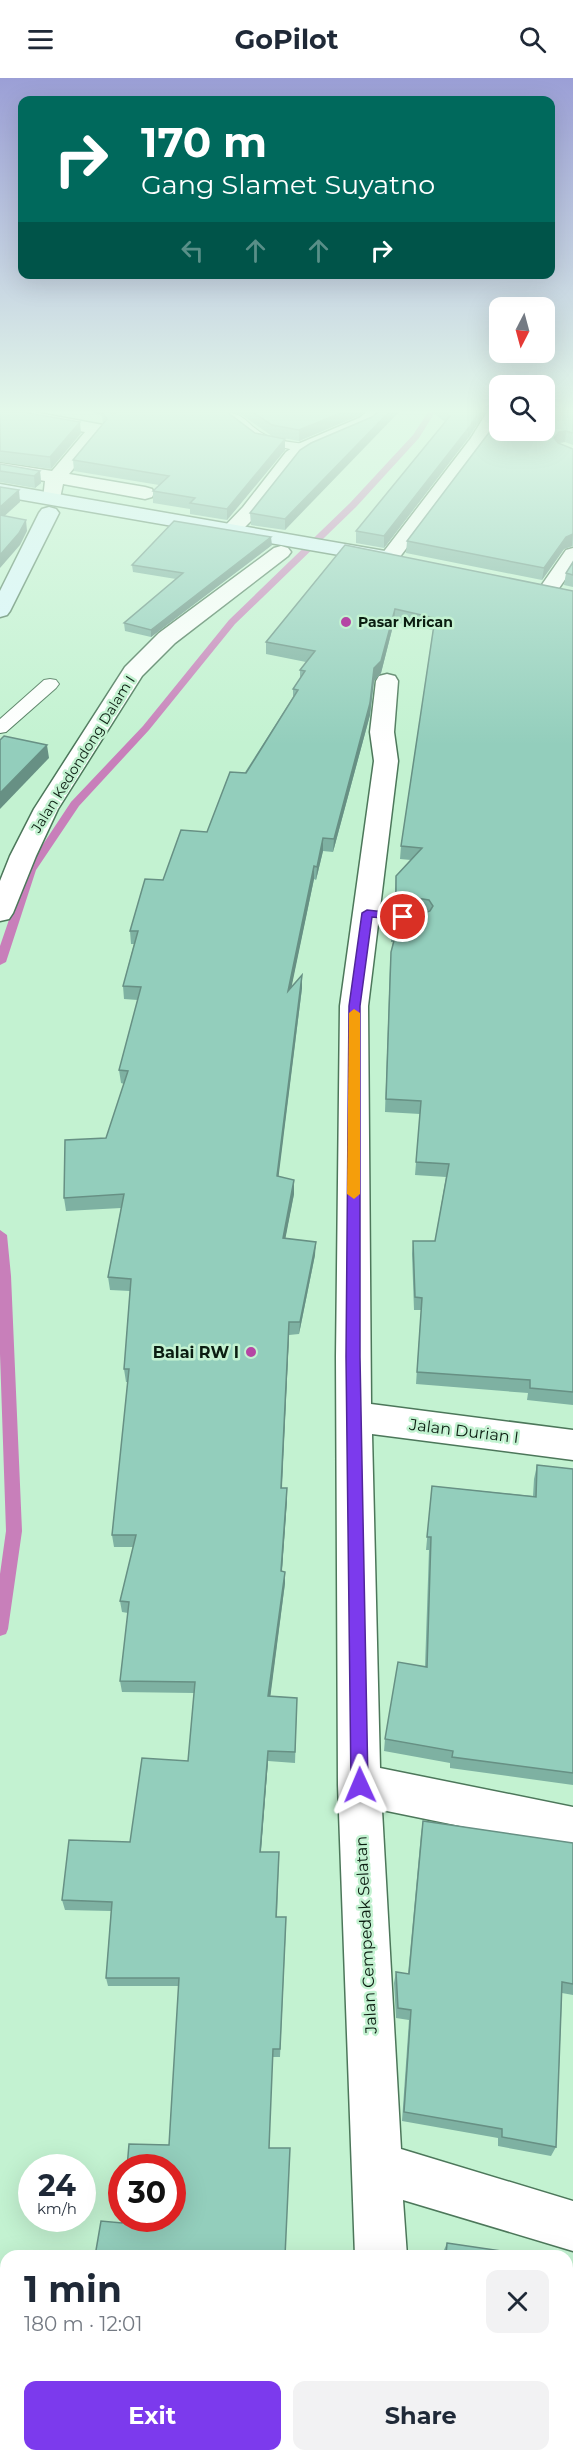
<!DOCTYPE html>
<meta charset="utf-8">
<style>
body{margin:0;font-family:Montserrat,sans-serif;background:#f2f2f3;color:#1f2937;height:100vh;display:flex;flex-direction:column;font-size:22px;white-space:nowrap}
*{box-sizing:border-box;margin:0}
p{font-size:20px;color:#747a83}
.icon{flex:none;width:33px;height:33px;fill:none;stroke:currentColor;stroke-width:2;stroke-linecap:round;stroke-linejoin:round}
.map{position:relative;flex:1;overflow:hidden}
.drawer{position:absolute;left:0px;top:2172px;width:573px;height:212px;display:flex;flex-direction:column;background:#fff;border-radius:18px 18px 0 0;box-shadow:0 6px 24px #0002}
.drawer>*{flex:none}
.guide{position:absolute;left:18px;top:18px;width:537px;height:183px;border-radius:12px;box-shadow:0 6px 24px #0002;background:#00695c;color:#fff;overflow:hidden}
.needle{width:39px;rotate:186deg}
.tools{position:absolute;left:489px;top:219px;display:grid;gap:12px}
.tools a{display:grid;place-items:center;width:66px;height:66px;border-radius:12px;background:#fff;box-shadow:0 6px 24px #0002;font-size:30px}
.speed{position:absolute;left:18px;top:2076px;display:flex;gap:12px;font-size:30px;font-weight:700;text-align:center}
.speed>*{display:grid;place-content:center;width:78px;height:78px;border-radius:50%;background:#fff;box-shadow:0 6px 24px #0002;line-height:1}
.speed small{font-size:15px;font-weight:400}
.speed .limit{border:9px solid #d22;background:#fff;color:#111}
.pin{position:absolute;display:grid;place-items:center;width:51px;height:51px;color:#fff;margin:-26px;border:3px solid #fff;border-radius:50%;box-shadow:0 2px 6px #0007}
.me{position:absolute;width:66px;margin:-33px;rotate:359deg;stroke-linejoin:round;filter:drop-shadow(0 0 4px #0008)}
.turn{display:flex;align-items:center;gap:21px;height:126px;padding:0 24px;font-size:27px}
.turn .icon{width:78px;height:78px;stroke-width:2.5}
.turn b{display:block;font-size:42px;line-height:51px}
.lanes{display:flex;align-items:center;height:57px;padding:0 24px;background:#0003;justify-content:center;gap:30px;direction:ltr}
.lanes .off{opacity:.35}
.round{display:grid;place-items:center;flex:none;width:63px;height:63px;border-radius:12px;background:#f2f2f3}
.overview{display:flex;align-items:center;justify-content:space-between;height:102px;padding:0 24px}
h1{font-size:36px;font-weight:700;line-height:45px}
.primary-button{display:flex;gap:12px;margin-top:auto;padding:12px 24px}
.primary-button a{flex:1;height:69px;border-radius:12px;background:#7c3aed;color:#fff;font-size:24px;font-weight:700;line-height:69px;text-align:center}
.primary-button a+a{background:#f2f2f3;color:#1f2937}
header{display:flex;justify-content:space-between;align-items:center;height:78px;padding:0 24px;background:#fff;font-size:27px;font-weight:700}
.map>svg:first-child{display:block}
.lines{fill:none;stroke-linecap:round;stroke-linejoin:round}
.stream{fill:#c87fba;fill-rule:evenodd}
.service-casing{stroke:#4c775a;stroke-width:2}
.minor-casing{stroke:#4c775a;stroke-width:3}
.tertiary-casing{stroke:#4c775a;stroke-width:3}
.secondary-casing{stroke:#4c775a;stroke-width:3}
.service{fill:#fff;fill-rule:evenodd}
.minor{fill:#fff;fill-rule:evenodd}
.tertiary{fill:#fff;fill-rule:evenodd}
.secondary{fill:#dbf7fe;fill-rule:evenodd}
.wall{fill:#7eb1a2}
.shaded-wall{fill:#679084}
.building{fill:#93cebc;stroke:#679084;stroke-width:1.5}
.route{fill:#7c3aed;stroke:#51269a;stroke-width:1.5}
.slow{fill:#f59e0b}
.poi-dot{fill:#b546a4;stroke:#c3f2d1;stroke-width:2}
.labels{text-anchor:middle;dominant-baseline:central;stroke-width:5;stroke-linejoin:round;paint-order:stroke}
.far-poi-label{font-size:14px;font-weight:bold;fill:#0b1d11;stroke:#c3f2d1;text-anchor:start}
.far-street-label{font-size:14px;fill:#0b1d11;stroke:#c3f2d1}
.poi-label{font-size:16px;font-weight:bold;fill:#0b1d11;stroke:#c3f2d1;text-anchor:end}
.street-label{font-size:16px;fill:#0b1d11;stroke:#c3f2d1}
</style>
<header><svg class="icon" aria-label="menu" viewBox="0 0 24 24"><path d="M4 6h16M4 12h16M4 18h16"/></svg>GoPilot<svg class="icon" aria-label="search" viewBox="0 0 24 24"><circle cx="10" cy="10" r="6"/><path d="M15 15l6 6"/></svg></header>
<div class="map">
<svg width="573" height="2383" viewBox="0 0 573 2383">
<rect width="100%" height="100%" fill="#c3f2d1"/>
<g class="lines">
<g class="stream">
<path d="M428 334H435L419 360 356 429 235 546 149 652 79 728 36 792 6 884 0 887V868L26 792 71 724 143 648 229 542 350 425 413 357Z"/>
<path d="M0 1152 7 1157 11 1198 22 1453 8 1551 6 1556 0 1558V1496L6 1453 0 1276Z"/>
</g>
<defs>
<g id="service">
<path d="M217 334C249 334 244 347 267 358 278 364 296 364 309 367L311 370 304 374 257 364Z"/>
<path d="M50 601 56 602 59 606 56 610 6 654 0 655V641L44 602Z"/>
<path d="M367 829 420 835 427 837 430 841 427 845 420 847 360 839 357 835 360 831Z"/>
</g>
<g id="minor">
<path d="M0 334H33L103 347 106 351 103 355 69 396 145 409 152 411 154 415 152 419 145 421 63 406 59 425H45L43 421 45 403 0 395V385L52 393 85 354 8 339 2 338Z"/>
<path d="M367 334H386L371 348 310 374 298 382 257 437 239 455H225L222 451 243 429 286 374 298 366 359 340Z"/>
<path d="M281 468 288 470 291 474 288 478 175 565 142 598 58 731 36 778 13 835 9 841 0 843V803L10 778 34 731 125 589 159 555 274 470Z"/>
<path d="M573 470V490L555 516H541L538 512 541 508 566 472Z"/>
<path d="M387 596 395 598 398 603 394 654 398 683 368 928 371 1326 573 1352V1382L372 1356 380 1690 573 1729V1771L382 1732 401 2071 573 2123V2173L403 2122 407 2178H355L338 1707 336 1279 340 928 374 683 370 654 376 603 379 598Z"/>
<path d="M364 2378H418L419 2383H363Z"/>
</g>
<path id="tertiary" d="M487 334H500V342L488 362 396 484H382L379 480 382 476 471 360Z"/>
<g id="secondary">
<path d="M0 406 385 473 392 475 395 479 392 483 385 485 0 418Z"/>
<path d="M49 429 56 431 59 435 10 533 7 537 0 539V513L39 435 42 431Z"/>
</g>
</defs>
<use href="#service" class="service-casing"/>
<use href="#minor" class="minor-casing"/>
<use href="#tertiary" class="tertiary-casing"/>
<use href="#secondary" class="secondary-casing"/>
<use href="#service" class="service"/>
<use href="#minor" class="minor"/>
<use href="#tertiary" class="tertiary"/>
<use href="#secondary" class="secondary"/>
</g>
<g class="wall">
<path d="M0 334 81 355 51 391 0 384Z"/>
<path d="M92 334H364L358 338 299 363 272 358 242 337 227 334 255 355 285 372 227 442 190 436V431L153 425V413L159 407 74 393 73 382 103 346 102 338Z"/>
<path d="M432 334H485L469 359 384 470 356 465V453L445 344Z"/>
<path d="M573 334V367L565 364 558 365 573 371V468L564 471 542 502 406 475 407 463 491 352Z"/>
<path d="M372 339 285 452 251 447 250 435Z"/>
<path d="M0 386 40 393 41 405 35 410 0 404Z"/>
<path d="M272 467 151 559 125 553 124 545 176 501 133 494 132 487Z"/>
<path d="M345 467 573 513V1327L527 1322 528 1315 416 1306 421 1232H414L412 1176 413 1163H435L446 1099 415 1097 420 1036 385 1034 390 887 393 864H391L392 832 422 836 426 835 396 830 395 811 396 798 411 782 400 781 401 768 433 552 394 544 381 595 374 603 370 637 333 774 323 773 316 802 314 801 291 909 302 910 278 1099 294 1102V1116L285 1160 315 1177 299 1256 289 1257 282 1410 287 1422 282 1493 285 1505 270 1618 297 1620 295 1685 268 1683 261 1774H279L277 1839 286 1848 280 1979H273L122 2145 169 2067 179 1908H108L106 1900 111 1833 65 1832 62 1822 130 1764 188 1683 194 1615 122 1614 120 1603 128 1535 122 1534 120 1523 133 1469H114L112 1457 128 1304H126L124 1291 130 1213 110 1212 108 1199 121 1130 66 1133 64 1120 106 1060 124 1006 121 1005 119 992 138 922 124 921 123 908 134 866H131L130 853 163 802 207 754 293 619V611L300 601V592L306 584 266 576V564Z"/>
<path d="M573 484V509L564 507 566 495Z"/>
<path d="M537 1387 573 1391V1707L450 1690V1685L384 1673 385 1661 425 1589 429 1472H426L432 1408 533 1418 534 1401Z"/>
<path d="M423 1743 573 1765V1917L562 1915 556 2069 551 2078 498 2068V2060L402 2043 409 1942 396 1940 394 1905 396 1894 408 1896 421 1756Z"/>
<path d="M447 2165 536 2178H443L444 2172Z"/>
<path d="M424 2378H567L573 2383H424Z"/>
</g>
<g class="shaded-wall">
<path d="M343 334H364L358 338 299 363V352Z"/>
<path d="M389 334H399L285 452V441Z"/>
<path d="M479 334H485L469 359 384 470V458Z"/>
<path d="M80 344 81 355 51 391 50 379Z"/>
<path d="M566 353 565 364 558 365 554 360 559 354Z"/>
<path d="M285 361V372L227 442V431Z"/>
<path d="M40 393 41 405 35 410 34 398Z"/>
<path d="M19 412 20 424 0 442V429Z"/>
<path d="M26 442 27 453 20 467 0 490V477Z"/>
<path d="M573 456 572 468 564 471 542 502 544 490 566 459Z"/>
<path d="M271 459 272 467 151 559V552Z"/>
<path d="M395 531 394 544 381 595 374 603 370 637 333 774 334 761 374 590Z"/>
<path d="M47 667 49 680 0 731V715Z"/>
<path d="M323 760V773L316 802 317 789Z"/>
<path d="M314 788V801L288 926V913Z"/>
<path d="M302 897V910L277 1111V1098Z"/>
<path d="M294 1102V1116L283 1173V1160Z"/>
<path d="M316 1164 315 1177 299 1256 300 1244Z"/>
<path d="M289 1244V1257L281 1422V1410Z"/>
<path d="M287 1410V1422L281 1505V1493Z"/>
<path d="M285 1494V1505L269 1629 268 1618Z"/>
<path d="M268 1673V1683L260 1783V1774Z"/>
</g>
<g class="building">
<path d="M0 334H23L80 344 50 379 0 373Z"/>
<path d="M102 334 115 335V334H227L255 355 285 361 227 431 190 425 195 420 153 413 169 398 73 382 107 341Z"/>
<path d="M253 334H343L299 352 272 347Z"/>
<path d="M378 334H389L285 441 250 435 300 372 311 365 372 339Z"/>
<path d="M446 334H479L470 348 384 458 356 453 450 338Z"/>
<path d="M544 334H573V355L566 353 559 354 554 360 558 365 573 371V456L566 459 544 490 407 463 491 352 500 338V352H544Z"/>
<path d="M0 386 40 393 34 398 0 393Z"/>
<path d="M0 409 19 412 0 429Z"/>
<path d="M0 437 26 442 19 455 0 477Z"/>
<path d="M174 443 271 459 151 552 124 545 183 495 132 487Z"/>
<path d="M345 467 573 513V1314L530 1310V1302L417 1294 422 1220 415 1219 413 1163H435L449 1086 416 1084 421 1023 386 1021 391 874 397 851 391 850 392 832 422 836 430 833 433 828 429 822 396 817V798L422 770 401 768 435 540 395 531 381 583 374 590 370 625 334 761 323 760 317 789 314 788 288 913 302 897 277 1098 294 1102 283 1160 316 1164 300 1244H289L281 1410H287L281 1493 285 1494 268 1618 297 1620 295 1674 268 1673 260 1774H279L276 1839H286L280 1971H273L269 2070H290L285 2178H95L101 2143 122 2145V2140H172V2090H127L129 2066 169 2067 179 1900H106L112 1824 62 1822 69 1762 130 1764 142 1680 188 1683 195 1604 120 1603 129 1524 120 1523 136 1457H112L129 1291H124L131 1201 108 1199 124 1116 64 1120 65 1062 106 1060 128 993 119 992 141 909 123 908 138 853H130L145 801 163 802 181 752 207 754 230 694 246 695 298 612 293 611 305 593 300 592 315 573 266 564Z"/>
<path d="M573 484V497L566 495Z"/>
<path d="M4 658 47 667 0 715V662Z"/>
<path d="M537 1387 573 1391V1695L452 1679 453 1673 385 1661 398 1584 427 1589 431 1459H427L432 1408 536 1419Z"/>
<path d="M423 1743 573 1765V1906L562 1904 556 2069 502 2059V2051L404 2034 411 1932 398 1930 396 1894 409 1896Z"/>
<path d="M447 2165 536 2178H446Z"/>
<path d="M567 2290H573V2383H427V2378H567Z"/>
<rect x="88" y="2378" width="246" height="5"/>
</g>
<linearGradient id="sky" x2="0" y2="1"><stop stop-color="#9b9fd6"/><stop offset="0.5" stop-color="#e4f9ea"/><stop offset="1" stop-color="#e4f9ea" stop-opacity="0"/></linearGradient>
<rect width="573" height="667" fill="url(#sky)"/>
<path class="route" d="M367 832 403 836 408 839 403 842 372 839 360 928V1279L368 1707 366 1713 360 1716 353 1713 351 1707 346 1279 349 928 362 835Z"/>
<path class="slow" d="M354 931 360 935V1116L354 1121 347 1116 349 935Z"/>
<g class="poi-dot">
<circle cx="346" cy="544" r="6"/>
<circle cx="251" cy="1274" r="6"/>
</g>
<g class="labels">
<g class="far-poi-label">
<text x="358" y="544">Pasar Mrican</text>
</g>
<g class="far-street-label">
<text transform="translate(83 676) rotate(-58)">Jalan Kedondong Dalam I</text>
</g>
<g class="poi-label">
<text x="239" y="1274">Balai RW I</text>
</g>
<g class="street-label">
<text transform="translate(464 1353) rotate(7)">Jalan Durian I</text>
<text transform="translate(366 1857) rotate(-93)">Jalan Cempedak Selatan</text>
</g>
</g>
</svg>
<div class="tools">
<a><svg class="needle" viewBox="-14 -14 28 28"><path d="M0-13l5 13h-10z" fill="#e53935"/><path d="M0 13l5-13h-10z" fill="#747a83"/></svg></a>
<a><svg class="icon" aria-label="search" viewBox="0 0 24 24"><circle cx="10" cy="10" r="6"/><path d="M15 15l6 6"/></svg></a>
</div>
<div class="speed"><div>24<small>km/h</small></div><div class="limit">30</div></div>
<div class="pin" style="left:403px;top:839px;background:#d93025"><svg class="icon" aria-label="arrive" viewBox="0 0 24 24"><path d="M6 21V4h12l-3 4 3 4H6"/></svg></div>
<svg class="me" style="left:360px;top:1707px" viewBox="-20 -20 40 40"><path d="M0-17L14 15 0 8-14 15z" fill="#7c3aed" stroke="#fff" stroke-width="4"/></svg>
<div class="guide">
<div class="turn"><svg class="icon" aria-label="right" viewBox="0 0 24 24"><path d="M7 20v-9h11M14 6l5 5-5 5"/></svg><div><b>170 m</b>Gang Slamet Suyatno</div></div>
<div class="lanes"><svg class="icon off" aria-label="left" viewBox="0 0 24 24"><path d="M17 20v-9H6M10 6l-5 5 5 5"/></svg><svg class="icon off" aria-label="ahead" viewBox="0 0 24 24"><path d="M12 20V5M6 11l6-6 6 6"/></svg><svg class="icon off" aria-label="ahead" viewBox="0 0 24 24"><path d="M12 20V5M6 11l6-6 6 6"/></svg><svg class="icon" aria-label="right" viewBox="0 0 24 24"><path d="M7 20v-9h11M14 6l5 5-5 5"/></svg></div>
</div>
<section class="drawer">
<div class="overview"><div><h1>1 min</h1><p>180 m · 12:01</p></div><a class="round"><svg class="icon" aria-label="close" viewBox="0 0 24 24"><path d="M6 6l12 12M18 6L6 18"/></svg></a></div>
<div class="primary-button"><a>Exit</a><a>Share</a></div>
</section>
</div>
